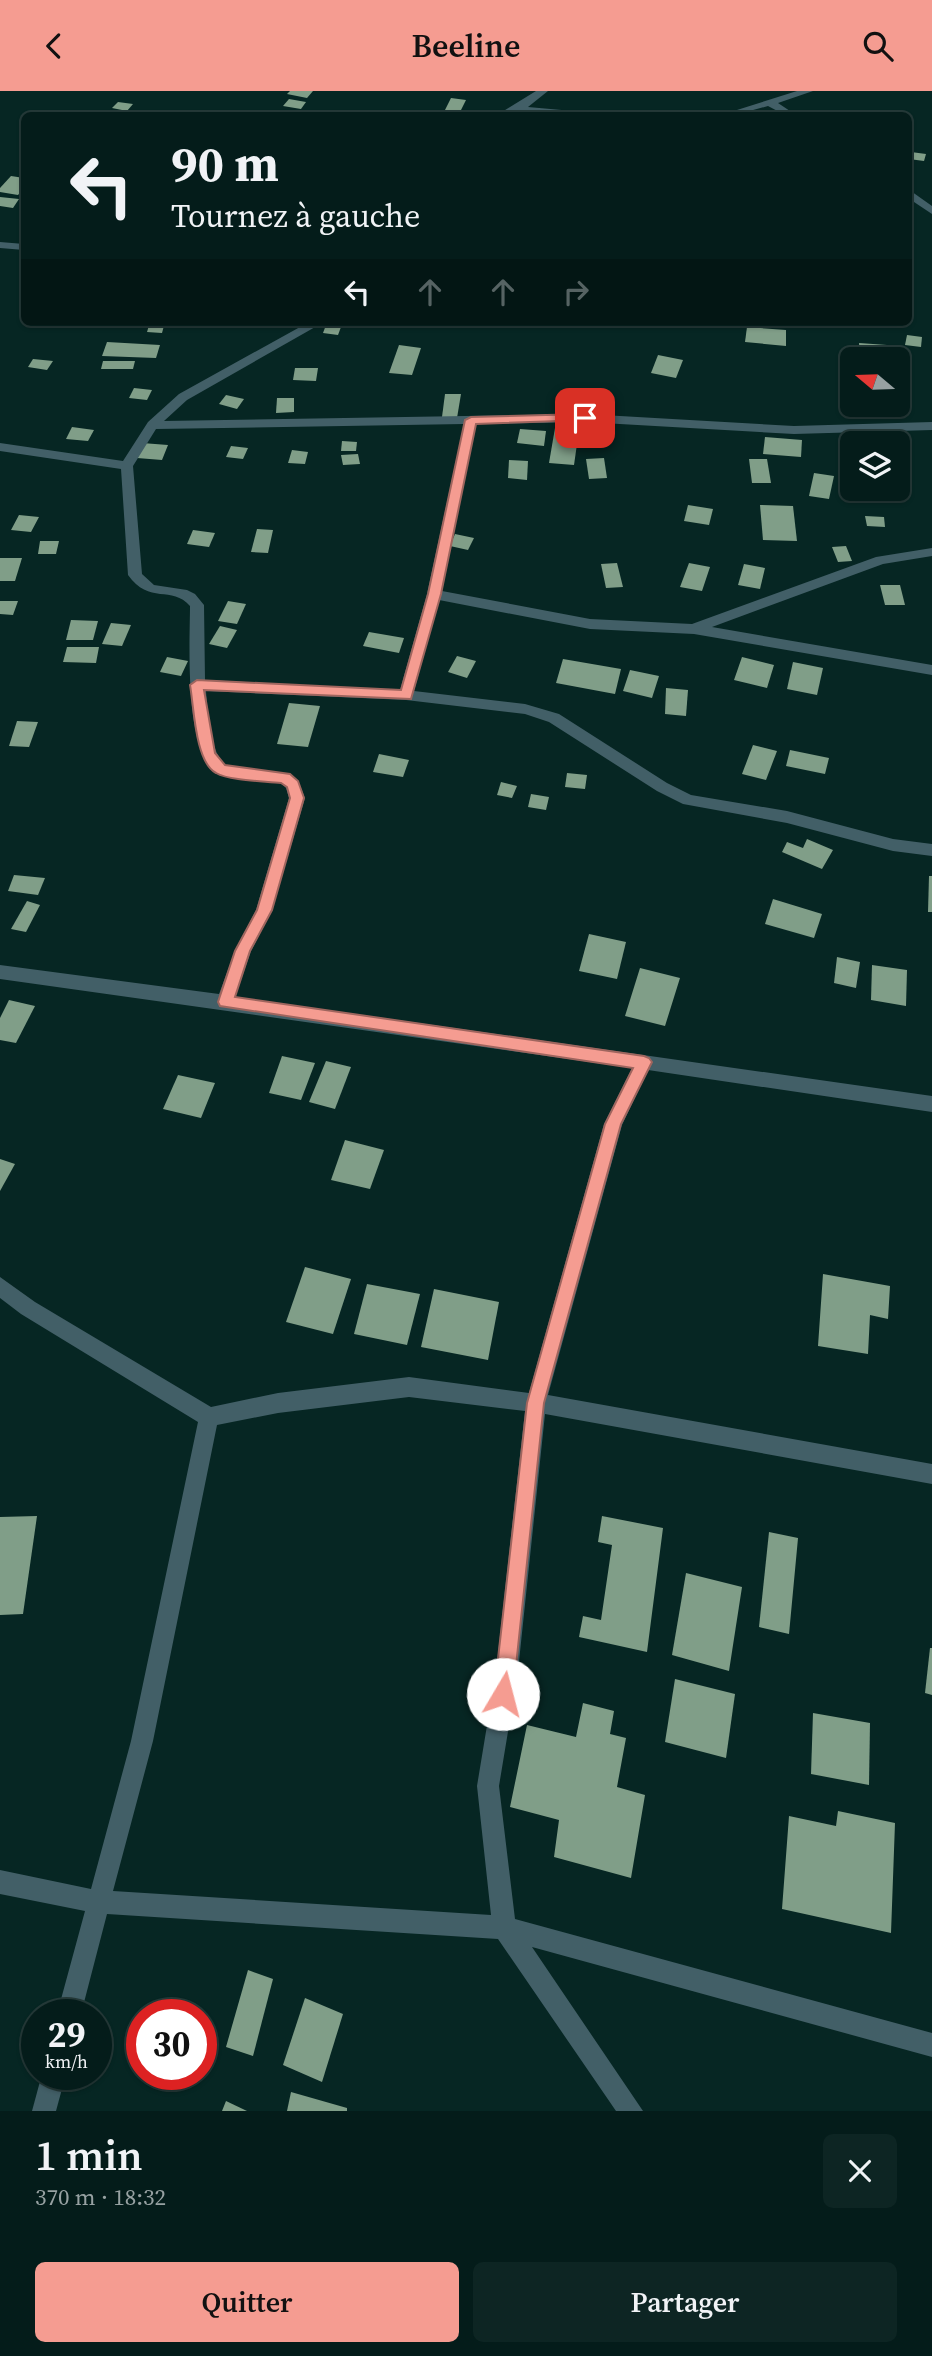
<!DOCTYPE html>
<html lang="fr">
<meta charset="utf-8">
<style>
body{margin:0;font-family:"Source Serif 4",serif;background:#0d2523;color:#f1f3f6;height:100vh;display:flex;flex-direction:column;font-size:26px;white-space:nowrap}
*{box-sizing:border-box;margin:0}
p{font-size:23px;color:#97a1a2}
.icon{flex:none;width:38px;height:38px;fill:none;stroke:currentColor;stroke-width:2;stroke-linecap:round;stroke-linejoin:round}
.map{position:relative;height:2020px;overflow:hidden}
.sheet{display:flex;flex-direction:column;background:#041c1a;flex:1}
.sheet>*{flex:none}
.top-card{position:absolute;left:21px;top:21px;width:891px;height:214px;border-radius:10px;box-shadow:0 2px 5px #0004,0 0 0 2px #253a39;background:#041c1a;color:#f1f3f6;overflow:hidden}
.needle{width:46px;rotate:289deg}
.tools{position:absolute;left:840px;top:256px;display:grid;gap:14px}
.tools a{display:grid;place-items:center;width:70px;height:70px;border-radius:10px;background:#041c1a;box-shadow:0 2px 5px #0004,0 0 0 2px #253a39;font-size:35px}
.speed{position:absolute;left:21px;top:1908px;display:flex;gap:14px;font-size:35px;font-weight:700;text-align:center}
.speed>*{display:grid;place-content:center;width:91px;height:91px;border-radius:50%;background:#041c1a;box-shadow:0 2px 5px #0004,0 0 0 2px #253a39;line-height:1}
.speed small{font-size:18px;font-weight:400}
.speed .limit{border:10px solid #d22;background:#fff;color:#111}
.pin{position:absolute;display:grid;place-items:center;width:60px;height:60px;color:#fff;margin:-30px;border-radius:14px;box-shadow:0 4px 10px #0006}
.me{position:absolute;width:77px;margin:-38px;rotate:8deg;stroke-linejoin:round;filter:drop-shadow(0 0 5px #0008)}
.turn{display:flex;align-items:center;gap:24px;height:147px;padding:0 35px;font-size:32px}
.turn .icon{width:91px;height:91px;stroke-width:2.5}
.turn b{display:block;font-size:49px;line-height:60px}
.lanes{display:flex;align-items:center;height:66px;padding:0 35px;background:#0003;justify-content:center;gap:35px;direction:ltr}
.lanes .off{opacity:.35}
.round{display:grid;place-items:center;flex:none;width:74px;height:74px;border-radius:10px;background:#0d2523}
.head{display:flex;align-items:center;justify-content:space-between;height:119px;padding:0 35px}
h1{font-size:42px;font-weight:600;line-height:52px}
.cta{display:flex;gap:14px;margin-top:auto;padding:14px 35px}
.cta a{flex:1;height:80px;border-radius:10px;background:#f59c91;color:#111;font-size:28px;font-weight:600;line-height:80px;text-align:center}
.cta a+a{background:#0d2523;color:#f1f3f6}
header{display:flex;justify-content:space-between;align-items:center;height:91px;padding:0 35px;background:#f59c91;color:#111;font-size:32px;font-weight:600}
.map>svg:first-child{display:block}
.building{fill:#809e88}
.lines{fill:none;stroke-linecap:round;stroke-linejoin:round}
.minor{fill:#425f67;fill-rule:evenodd}
.route{fill:#f59c91;stroke:#9f655e;stroke-width:2}
</style>
<header><svg class="icon" aria-label="back" viewBox="0 0 24 24"><path d="M15 5l-7 7 7 7"/></svg>Beeline<svg class="icon" aria-label="search" viewBox="0 0 24 24"><circle cx="10" cy="10" r="6"/><path d="M15 15l6 6"/></svg></header>
<div class="map">
<svg width="932" height="2020" viewBox="0 0 932 2020">
<rect width="100%" height="100%" fill="#062623"/>
<g class="building">
<path d="M290 0H313L307 7 287 3Z"/>
<path d="M451 7 466 9 460 21 445 19Z"/>
<path d="M289 8 306 11 301 18 283 15Z"/>
<path d="M118 11 133 13 127 20 112 17Z"/>
<path d="M911 61 926 63 924 70 909 68Z"/>
<path d="M11 85 24 87V97L18 104 0 101V97Z"/>
<path d="M0 106 19 108 13 117 0 115Z"/>
<path d="M150 231H165L162 242 147 241Z"/>
<path d="M326 234 341 236 338 244 323 242Z"/>
<path d="M747 236 786 239V255L745 251Z"/>
<path d="M907 244 922 246 921 256 905 254Z"/>
<path d="M107 251 160 254 156 267 102 265Z"/>
<path d="M859 252 887 254 888 268H860Z"/>
<path d="M399 254 421 257 412 284 389 282Z"/>
<path d="M658 264 683 269 676 287 651 282Z"/>
<path d="M33 268 53 270 47 279 28 276Z"/>
<path d="M103 270H135L133 278H101Z"/>
<path d="M295 277H318L316 290 293 289Z"/>
<path d="M134 297 152 299 147 309 129 307Z"/>
<path d="M445 303H461L457 327 442 326Z"/>
<path d="M226 304 244 308 237 318 219 313Z"/>
<path d="M277 307H294V321L276 322Z"/>
<path d="M583 313 602 315 601 324 581 322Z"/>
<path d="M72 336 94 339 88 350 66 348Z"/>
<path d="M555 337 579 339 574 374 549 372Z"/>
<path d="M520 338 546 340 544 355 517 352Z"/>
<path d="M765 346 802 349 801 366 763 363Z"/>
<path d="M342 350 357 351 356 360H341Z"/>
<path d="M142 352 168 354 162 369 137 367Z"/>
<path d="M231 355 248 357 243 368 226 366Z"/>
<path d="M292 359 308 361 305 373 288 372Z"/>
<path d="M358 363 360 373 343 374 341 364Z"/>
<path d="M604 367 607 387 589 388 586 368Z"/>
<path d="M749 368H767L771 392H752Z"/>
<path d="M509 369 528 370 527 389 508 387Z"/>
<path d="M814 382 834 385 829 408 809 405Z"/>
<path d="M688 414 713 418 709 434 684 430Z"/>
<path d="M760 414 793 415 797 450 763 449Z"/>
<path d="M19 424 39 426 31 441 11 439Z"/>
<path d="M865 425 884 426 885 436 867 435Z"/>
<path d="M257 438 273 439 268 462 251 461Z"/>
<path d="M193 439 215 442 209 456 187 453Z"/>
<path d="M455 443 474 447 468 459 450 455Z"/>
<path d="M40 450H59L56 463H38Z"/>
<path d="M846 455 852 470 838 471 832 456Z"/>
<path d="M0 467H22L15 490H0Z"/>
<path d="M617 472 623 496 606 497 601 473Z"/>
<path d="M689 472 710 476 702 500 680 496Z"/>
<path d="M744 473 765 477 760 498 738 494Z"/>
<path d="M880 494H900L905 514H885Z"/>
<path d="M0 510H18L13 524 0 523Z"/>
<path d="M228 510 246 513 237 533 218 530Z"/>
<path d="M71 529 98 530 93 549H66Z"/>
<path d="M111 532 131 534 122 555 102 553Z"/>
<path d="M220 535 237 539 227 557 209 553Z"/>
<path d="M369 541 404 547 399 562 363 555Z"/>
<path d="M67 556H99L96 572 63 571Z"/>
<path d="M457 565 476 570 467 587 448 581Z"/>
<path d="M167 566 188 570 181 585 160 581Z"/>
<path d="M742 566 774 574 767 597 734 589Z"/>
<path d="M563 568 621 578 615 603 556 592Z"/>
<path d="M793 571 823 577 817 604 787 598Z"/>
<path d="M630 579 659 585 652 607 623 600Z"/>
<path d="M666 597 688 599 686 625 665 623Z"/>
<path d="M289 612 320 615 308 656 277 653Z"/>
<path d="M17 630 38 631 29 656 9 655Z"/>
<path d="M753 654 777 660 766 689 742 683Z"/>
<path d="M790 659 829 667 825 683 786 675Z"/>
<path d="M379 663 409 669 403 686 373 681Z"/>
<path d="M567 682 587 684 585 698 565 696Z"/>
<path d="M501 691 517 695 512 707 497 704Z"/>
<path d="M531 703 549 706 546 719 528 716Z"/>
<path d="M807 748 833 759 822 778 782 761 787 751 803 757Z"/>
<path d="M14 784 45 787 38 804 8 800Z"/>
<path d="M929 785H932V821H928Z"/>
<path d="M773 808 822 823 814 847 765 833Z"/>
<path d="M27 810 40 814 26 841 11 838Z"/>
<path d="M589 843 626 851 617 888 579 880Z"/>
<path d="M837 866 860 871 856 897 834 892Z"/>
<path d="M872 874 907 879 906 915 871 909Z"/>
<path d="M640 877 680 887 665 935 625 925Z"/>
<path d="M9 909 35 915 16 952 0 949V927Z"/>
<path d="M282 965 315 972 301 1009 269 1002Z"/>
<path d="M326 970 351 976 335 1018 309 1011Z"/>
<path d="M178 984 215 992 201 1027 163 1018Z"/>
<path d="M345 1049 384 1059 370 1098 331 1089Z"/>
<path d="M0 1068 15 1073 0 1100Z"/>
<path d="M305 1176 351 1188 333 1243 286 1231Z"/>
<path d="M823 1183 890 1195 888 1228 870 1224 868 1263 818 1255Z"/>
<path d="M367 1193 420 1203 407 1254 354 1243Z"/>
<path d="M434 1198 499 1211 488 1269 421 1256Z"/>
<path d="M37 1425 23 1523 0 1524V1426Z"/>
<path d="M602 1425 663 1437 647 1561 579 1546 583 1525 601 1529 612 1454 598 1451Z"/>
<path d="M769 1441 798 1447 789 1543 759 1536Z"/>
<path d="M686 1482 742 1496 729 1580 672 1564Z"/>
<path d="M930 1557H932V1604L925 1602Z"/>
<path d="M675 1588 735 1603 726 1667 665 1651Z"/>
<path d="M583 1612 614 1620 610 1643 626 1647 617 1696 645 1704 631 1787 554 1766 559 1729 510 1716 527 1634 576 1646Z"/>
<path d="M813 1622 870 1632 869 1694 811 1683Z"/>
<path d="M838 1720 895 1732 891 1842 782 1818 789 1725 836 1735Z"/>
<path d="M248 1879 273 1888 253 1965 226 1956Z"/>
<path d="M305 1907 343 1923 322 1991 283 1974Z"/>
<path d="M291 2001 347 2017V2020H287Z"/>
<path d="M226 2010 247 2020H222Z"/>
</g>
<g class="lines">
<g class="minor">
<path d="M536 0H548L528 16 584 21 589 24 519 21 510 24H497Z"/>
<path d="M797 0H813L778 12 796 24H785L768 15 735 24H721Z"/>
<path d="M908 98 932 115V123L908 107Z"/>
<path d="M0 151 24 153V159L0 157Z"/>
<path d="M309 231H324L187 309 164 330 585 323 794 335 932 331V339L794 343 585 331 476 333 442 500 590 528 692 533 876 466 932 457V465L883 473 712 536 932 574V584L694 543 590 538 439 509 414 600 525 613 559 623 667 692 691 704 787 720 893 748 932 753V765L893 760 787 732 683 713 657 700 549 631 525 623 406 609 206 600C208 624 208 655 225 674L290 683 298 690 305 707 272 819 251 860 235 906 932 1005V1021L648 979 622 1034 548 1304 932 1373V1393L545 1323 518 1580 499 1695 515 1828 932 1942V1966L532 1856 643 2020H616L498 1848 107 1823 81 1923H57L85 1820 0 1803V1779L91 1798 131 1650 198 1331 21 1223 0 1207V1186L35 1211 211 1316 278 1302 409 1286 529 1302 604 1033 632 977 0 888V874L219 903 235 860 256 819 289 707 286 697 281 692 221 684C183 670 190 550 190 515 172 494 149 514 128 484L121 378 0 360V352L123 370 148 331 179 303ZM464 333 427 503 400 599 205 589 204 514 195 503 187 499 154 494 142 483 133 375 156 338ZM409 1306 525 1320 496 1580 477 1695 491 1824 113 1800 153 1650 217 1334 278 1322Z"/>
<path d="M42 1983H66L56 2020H32Z"/>
</g>
</g>
<path class="route" d="M585 323 591 327 589 329 476 333 441 503 411 608 204 599 215 662 225 674 290 683 298 690 304 707 272 819 250 860 235 906 644 965 649 967 652 971 621 1033 544 1312 513 1603 511 1610 503 1613 496 1610 494 1603 527 1312 605 1033 633 977 220 915 218 911 235 860 257 819 290 707 287 696 281 692C265 690 230 690 216 682 195 671 194 616 190 594L197 589 401 599 428 503 465 329 471 326Z"/>
</svg>
<div class="tools">
<a><svg class="needle" viewBox="-14 -14 28 28"><path d="M0-13l5 13h-10z" fill="#e53935"/><path d="M0 13l5-13h-10z" fill="#97a1a2"/></svg></a>
<a><svg class="icon" aria-label="layers" viewBox="0 0 24 24"><path d="M12 4l9 5-9 5-9-5zM3 14l9 5 9-5"/></svg></a>
</div>
<div class="speed"><div>29<small>km/h</small></div><div class="limit">30</div></div>
<div class="pin" style="left:585px;top:327px;background:#d93025"><svg class="icon" aria-label="arrive" viewBox="0 0 24 24"><path d="M6 21V4h12l-3 4 3 4H6"/></svg></div>
<svg class="me" style="left:503px;top:1603px" viewBox="-20 -20 40 40"><circle r="19" fill="#fff"/><path d="M0-13L10 11 0 6-10 11z" fill="#f59c91"/></svg>
<div class="top-card">
<div class="turn"><svg class="icon" aria-label="left" viewBox="0 0 24 24"><path d="M17 20v-9H6M10 6l-5 5 5 5"/></svg><div><b>90 m</b>Tournez à gauche</div></div>
<div class="lanes"><svg class="icon" aria-label="left" viewBox="0 0 24 24"><path d="M17 20v-9H6M10 6l-5 5 5 5"/></svg><svg class="icon off" aria-label="ahead" viewBox="0 0 24 24"><path d="M12 20V5M6 11l6-6 6 6"/></svg><svg class="icon off" aria-label="ahead" viewBox="0 0 24 24"><path d="M12 20V5M6 11l6-6 6 6"/></svg><svg class="icon off" aria-label="right" viewBox="0 0 24 24"><path d="M7 20v-9h11M14 6l5 5-5 5"/></svg></div>
</div>
</div>
<section class="sheet">
<div class="head"><div><h1>1 min</h1><p>370 m · 18:32</p></div><a class="round"><svg class="icon" aria-label="close" viewBox="0 0 24 24"><path d="M6 6l12 12M18 6L6 18"/></svg></a></div>
<div class="cta"><a>Quitter</a><a>Partager</a></div>
</section>
